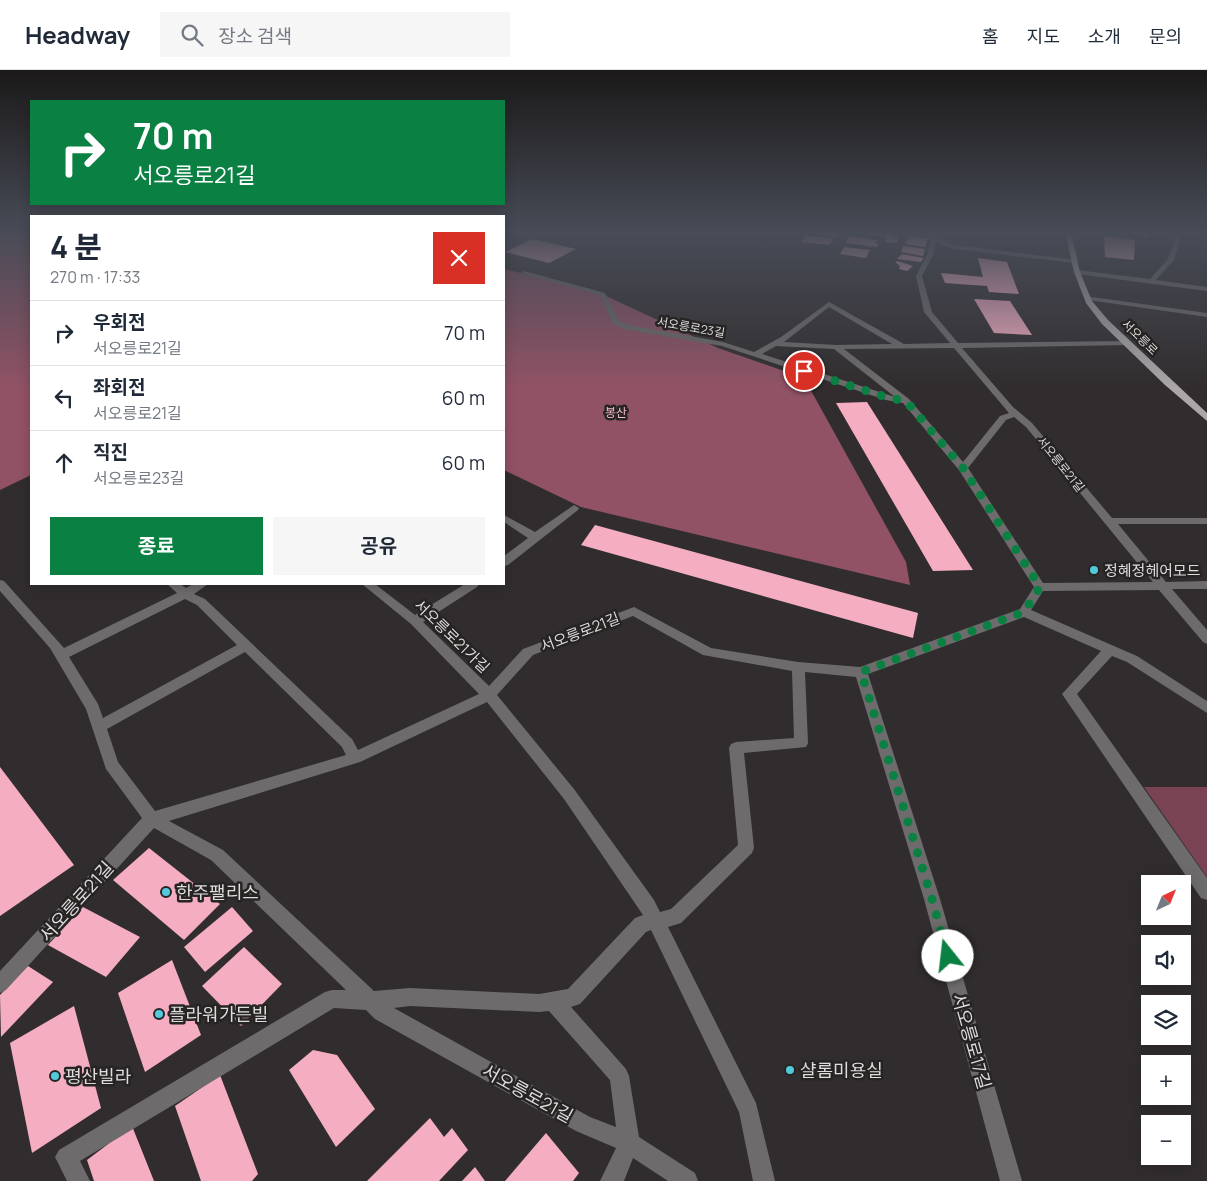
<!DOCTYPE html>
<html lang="ko">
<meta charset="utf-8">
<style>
body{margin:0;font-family:Manrope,"Noto Sans KR",sans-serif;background:#f6f6f7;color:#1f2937;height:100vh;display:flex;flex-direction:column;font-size:19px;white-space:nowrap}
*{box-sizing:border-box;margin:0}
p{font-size:16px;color:#747a83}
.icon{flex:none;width:28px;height:28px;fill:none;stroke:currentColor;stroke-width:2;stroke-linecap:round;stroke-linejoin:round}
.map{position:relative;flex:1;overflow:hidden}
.panel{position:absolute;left:30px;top:145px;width:475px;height:370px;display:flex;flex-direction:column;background:#fff;border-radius:0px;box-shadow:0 2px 12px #0003}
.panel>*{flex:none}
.hud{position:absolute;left:30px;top:30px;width:475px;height:105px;border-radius:0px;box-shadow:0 2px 12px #0003;background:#0b8043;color:#fff;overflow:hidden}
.needle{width:32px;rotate:43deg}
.fabs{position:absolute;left:1141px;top:805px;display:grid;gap:10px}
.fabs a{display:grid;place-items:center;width:50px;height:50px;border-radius:0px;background:#fff;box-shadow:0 2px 12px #0003;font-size:25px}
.pin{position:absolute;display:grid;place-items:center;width:42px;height:42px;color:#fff;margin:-21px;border:2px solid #fff;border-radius:50%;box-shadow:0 1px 5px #0007}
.me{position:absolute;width:55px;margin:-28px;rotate:344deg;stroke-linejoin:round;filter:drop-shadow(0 0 4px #0008)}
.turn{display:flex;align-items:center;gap:18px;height:105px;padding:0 20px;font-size:22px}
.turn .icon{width:65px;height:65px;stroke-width:2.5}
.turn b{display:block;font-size:35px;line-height:42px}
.round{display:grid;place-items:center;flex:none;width:52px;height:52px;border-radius:0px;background:#f6f6f7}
.overview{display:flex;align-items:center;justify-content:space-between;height:85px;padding:0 20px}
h1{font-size:30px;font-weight:700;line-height:38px}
.button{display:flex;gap:10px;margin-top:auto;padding:10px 20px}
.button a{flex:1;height:58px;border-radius:0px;background:#0b8043;color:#fff;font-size:20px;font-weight:700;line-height:58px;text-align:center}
.button a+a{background:#f6f6f7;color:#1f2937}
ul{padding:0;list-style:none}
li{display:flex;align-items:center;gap:15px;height:65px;padding:0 20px;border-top:1px solid #e0e1e3}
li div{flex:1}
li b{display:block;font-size:19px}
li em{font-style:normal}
header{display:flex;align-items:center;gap:30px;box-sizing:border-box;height:70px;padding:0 25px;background:#fff;border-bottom:1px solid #e0e1e3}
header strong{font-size:24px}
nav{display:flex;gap:28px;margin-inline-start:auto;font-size:18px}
.search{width:350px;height:45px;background:#f6f6f7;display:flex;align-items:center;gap:12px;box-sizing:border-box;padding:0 18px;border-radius:0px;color:#747a83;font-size:19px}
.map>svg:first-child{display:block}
.green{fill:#794354}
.forest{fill:#915265}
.building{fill:#f5adc2}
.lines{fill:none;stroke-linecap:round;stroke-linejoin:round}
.minor{fill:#6d6b6c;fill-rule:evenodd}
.major{fill:#aba7a8;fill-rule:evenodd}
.route{stroke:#0b8043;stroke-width:9;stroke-dasharray:0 16.2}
.poi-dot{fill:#53cadc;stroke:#272424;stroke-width:2}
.labels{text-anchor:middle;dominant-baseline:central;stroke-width:5;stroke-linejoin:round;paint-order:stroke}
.far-street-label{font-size:12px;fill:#dedcdd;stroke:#272424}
.far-park-label{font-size:12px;fill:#f4baca;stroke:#272424}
.poi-label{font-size:15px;fill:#dedcdd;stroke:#272424;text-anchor:start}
.street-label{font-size:15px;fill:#dedcdd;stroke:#272424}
.near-poi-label{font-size:18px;fill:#dedcdd;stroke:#272424;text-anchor:start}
.near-street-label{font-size:18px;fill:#dedcdd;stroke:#272424}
</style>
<header>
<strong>Headway</strong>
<div class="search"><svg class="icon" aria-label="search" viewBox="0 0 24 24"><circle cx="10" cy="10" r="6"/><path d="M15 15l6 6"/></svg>장소 검색</div>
<nav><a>홈</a><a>지도</a><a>소개</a><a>문의</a></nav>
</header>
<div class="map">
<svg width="1207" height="1111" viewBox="0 0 1207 1111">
<rect width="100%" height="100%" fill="#312d2e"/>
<path class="green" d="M1144 717H1207V807Z"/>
<g class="forest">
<path d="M0 162H31V405L0 420Z"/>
<path d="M504 199 591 219 718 278 804 308 906 492 910 515 581 437 504 400Z"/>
</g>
<g class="building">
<path d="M807 162H839L836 168Z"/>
<path d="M851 162H888L898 169 897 173 886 172 885 170 886 167Z"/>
<path d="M1125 162H1148L1149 167 1125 163Z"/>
<path d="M806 165 833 169 829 175 801 172Z"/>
<path d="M849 166 877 170 875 173H878L877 177 845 173Z"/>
<path d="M909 166 928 169 925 177 905 174Z"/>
<path d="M1104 166 1135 170 1134 190 1105 187Z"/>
<path d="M533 169 576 179 549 193 505 182Z"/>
<path d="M903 176 925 179 923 186 901 182Z"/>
<path d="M844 177 870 180 866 188 840 184Z"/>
<path d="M902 184 924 188 921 192 897 189Z"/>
<path d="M978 188 1007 192 1019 224 989 222 987 216 945 213 941 203 983 207Z"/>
<path d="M897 191 913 196 907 201 899 199 900 196 895 192Z"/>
<path d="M974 229 1010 231 1032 265 994 263Z"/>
<path d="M867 332 973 500 933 501 836 333Z"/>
<path d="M595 455 918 543 913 568 581 475Z"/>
<path d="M0 697 74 795 0 846Z"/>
<path d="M149 778 220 834 184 870 113 810Z"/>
<path d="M83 837 140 867 106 907 48 875Z"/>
<path d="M232 837 253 861 205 902 184 877Z"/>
<path d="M244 877 282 914 241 956 202 916Z"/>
<path d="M172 890 201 965 145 1002 118 923Z"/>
<path d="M28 896 53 912 1 967 0 925Z"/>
<path d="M74 936 101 1038 32 1083 10 973Z"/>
<path d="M313 980 337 985 375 1039 336 1077 289 1000Z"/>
<path d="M220 1005 258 1104 252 1111H201L175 1036Z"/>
<path d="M430 1048 444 1067 452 1058 468 1080 439 1111H367Z"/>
<path d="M132 1056 154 1111H94L87 1090Z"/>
<path d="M546 1063 579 1103 573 1111H505Z"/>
<path d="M475 1097 485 1111H462Z"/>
</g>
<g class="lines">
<g class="minor">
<path d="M896 162 930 166 931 162H937L936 168 955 175 1077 190V192L1075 193 954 179 936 172 934 183 922 206 932 242 958 273 1129 271V275H1126L962 278 1013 337 1032 353 1112 448H1207V454H1118L1166 512 1207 511V519H1172L1207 560V574L1203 572 1159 520 1043 521 1031 540 1137 586 1207 631V643L1127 592 1112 586 1077 624 1207 808V830L1201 828 1062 624 1101 581 1024 547 868 604 940 829 1022 1111H1000L924 829 856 607 805 602 808 673 806 677 744 683 754 778 752 783 681 853 668 857 756 1033 775 1111H753L739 1042 651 860 646 862 580 934 571 937 626 999 629 1006 639 1067 695 1103 698 1111H668L633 1088 624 1111H600L616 1078 576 1061 375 949 366 940 334 938 80 1091 90 1111H67L55 1087 59 1080 325 922 332 920H346L211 790 154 758 6 920 0 923V901L142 748 106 699 86 639 50 578 0 521V510L4 511 64 578 177 523 167 514H180L186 518 193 514H208L194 524 205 529 352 669 358 680 479 624 411 554 362 514H375L415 545 465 514H479L477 517 423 552 489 616 523 579 634 537 711 578 798 592 860 597 1020 539 1034 517 959 400 903 333 886 330 722 276 624 259 613 254 600 225 521 203 524 201 605 223 619 251 629 255 723 272 754 282 781 267 829 232 904 274 950 273 924 242 916 206 928 183 930 169ZM829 237 892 274 836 275 784 272ZM776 276 834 279 895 327 762 284ZM954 278 1009 343 1000 346 963 392 909 329 844 279ZM1014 347 1026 357 1153 512 1043 513 968 398 1006 350ZM185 529 197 535 237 575 103 648 98 634 69 587ZM633 546 703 585 792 601 794 668 736 672 731 674 729 678 738 775 671 839 660 842 654 830 574 719 497 625 533 585ZM245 582 342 677 346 685 155 741 118 692 107 659ZM487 632 564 729 643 845 635 848 568 919 539 924 410 918 374 921 223 780 169 751 360 692ZM410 936 539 942 549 941 610 1010 616 1057 590 1047 394 938Z"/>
<path d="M1178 165 1181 167 1174 190 1156 210 1207 217V221L1077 204 1074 202 1077 200 1150 209 1168 189 1175 167Z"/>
<path d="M1085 226 1207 243V247L1088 230H1085Z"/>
<path d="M574 435 579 438 578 440 508 495 504 496V486L528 468 504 452V445L535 462Z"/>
</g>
<path class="major" d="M1065 162H1071L1080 202 1092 231 1108 250 1207 343V351L1165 315 1102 254 1086 233 1074 202Z"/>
</g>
<linearGradient id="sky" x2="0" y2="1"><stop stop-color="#1b1919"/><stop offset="0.51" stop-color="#484c57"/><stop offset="1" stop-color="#484c57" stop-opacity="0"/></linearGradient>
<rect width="1207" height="318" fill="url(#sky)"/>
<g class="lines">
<path class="route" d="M804 301 889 328 906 331 963 398 1040 517 1024 542 861 602 932 829 948 886"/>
</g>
<g class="poi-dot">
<circle cx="1094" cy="500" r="5"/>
<circle cx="166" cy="822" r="5"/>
<circle cx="159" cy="944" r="5"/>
<circle cx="790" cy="1000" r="5"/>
<circle cx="55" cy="1006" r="5"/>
</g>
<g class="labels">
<g class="far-street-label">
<text transform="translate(691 257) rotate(10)">서오릉로23길</text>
<text transform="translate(1140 267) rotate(44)">서오릉로</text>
<text transform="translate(1061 394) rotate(51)">서오릉로21길</text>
</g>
<g class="far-park-label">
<text x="616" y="342">봉산</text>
</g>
<g class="poi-label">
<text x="1104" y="500">정혜정헤어모드</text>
</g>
<g class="street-label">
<text transform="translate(580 562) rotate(-21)">서오릉로21길</text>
<text transform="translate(452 566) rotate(44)">서오릉로21가길</text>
</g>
<g class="near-poi-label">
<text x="176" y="822">한주팰리스</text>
<text x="169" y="944">플라워가든빌</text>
<text x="800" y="1000">샬롬미용실</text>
<text x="65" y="1006">평산빌라</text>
</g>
<g class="near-street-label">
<text transform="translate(76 831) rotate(-48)">서오릉로21길</text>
<text transform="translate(972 971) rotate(74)">서오릉로17길</text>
<text transform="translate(528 1023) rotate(29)">서오릉로21길</text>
</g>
</g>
</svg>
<div class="fabs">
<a><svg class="needle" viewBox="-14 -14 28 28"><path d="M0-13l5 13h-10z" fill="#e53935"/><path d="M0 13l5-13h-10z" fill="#747a83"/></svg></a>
<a><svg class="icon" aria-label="sound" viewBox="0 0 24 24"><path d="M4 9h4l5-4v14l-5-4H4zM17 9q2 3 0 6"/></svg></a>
<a><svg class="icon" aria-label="layers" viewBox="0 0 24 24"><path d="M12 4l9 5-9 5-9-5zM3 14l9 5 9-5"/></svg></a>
<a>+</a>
<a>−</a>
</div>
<div class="pin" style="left:804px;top:301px;background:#d93025"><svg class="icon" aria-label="arrive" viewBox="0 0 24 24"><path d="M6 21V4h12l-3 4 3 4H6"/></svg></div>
<svg class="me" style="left:948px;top:886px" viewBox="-20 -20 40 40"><circle r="19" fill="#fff"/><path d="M0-13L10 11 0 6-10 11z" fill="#0b8043"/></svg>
<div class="hud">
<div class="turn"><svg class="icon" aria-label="right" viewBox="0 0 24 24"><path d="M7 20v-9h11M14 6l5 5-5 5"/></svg><div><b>70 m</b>서오릉로21길</div></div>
</div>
<section class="panel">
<div class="overview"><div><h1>4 분</h1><p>270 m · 17:33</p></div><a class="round" style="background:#d93025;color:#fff"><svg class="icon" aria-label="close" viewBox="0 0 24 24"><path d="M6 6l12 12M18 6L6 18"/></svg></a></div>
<ul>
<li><svg class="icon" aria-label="right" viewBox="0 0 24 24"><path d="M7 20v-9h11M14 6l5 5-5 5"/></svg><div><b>우회전</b><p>서오릉로21길</p></div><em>70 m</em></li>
<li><svg class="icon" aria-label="left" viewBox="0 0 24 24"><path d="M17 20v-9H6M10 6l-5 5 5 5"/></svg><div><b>좌회전</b><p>서오릉로21길</p></div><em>60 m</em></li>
<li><svg class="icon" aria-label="ahead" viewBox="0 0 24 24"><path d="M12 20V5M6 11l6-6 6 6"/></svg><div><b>직진</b><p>서오릉로23길</p></div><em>60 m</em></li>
</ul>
<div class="button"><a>종료</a><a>공유</a></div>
</section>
</div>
